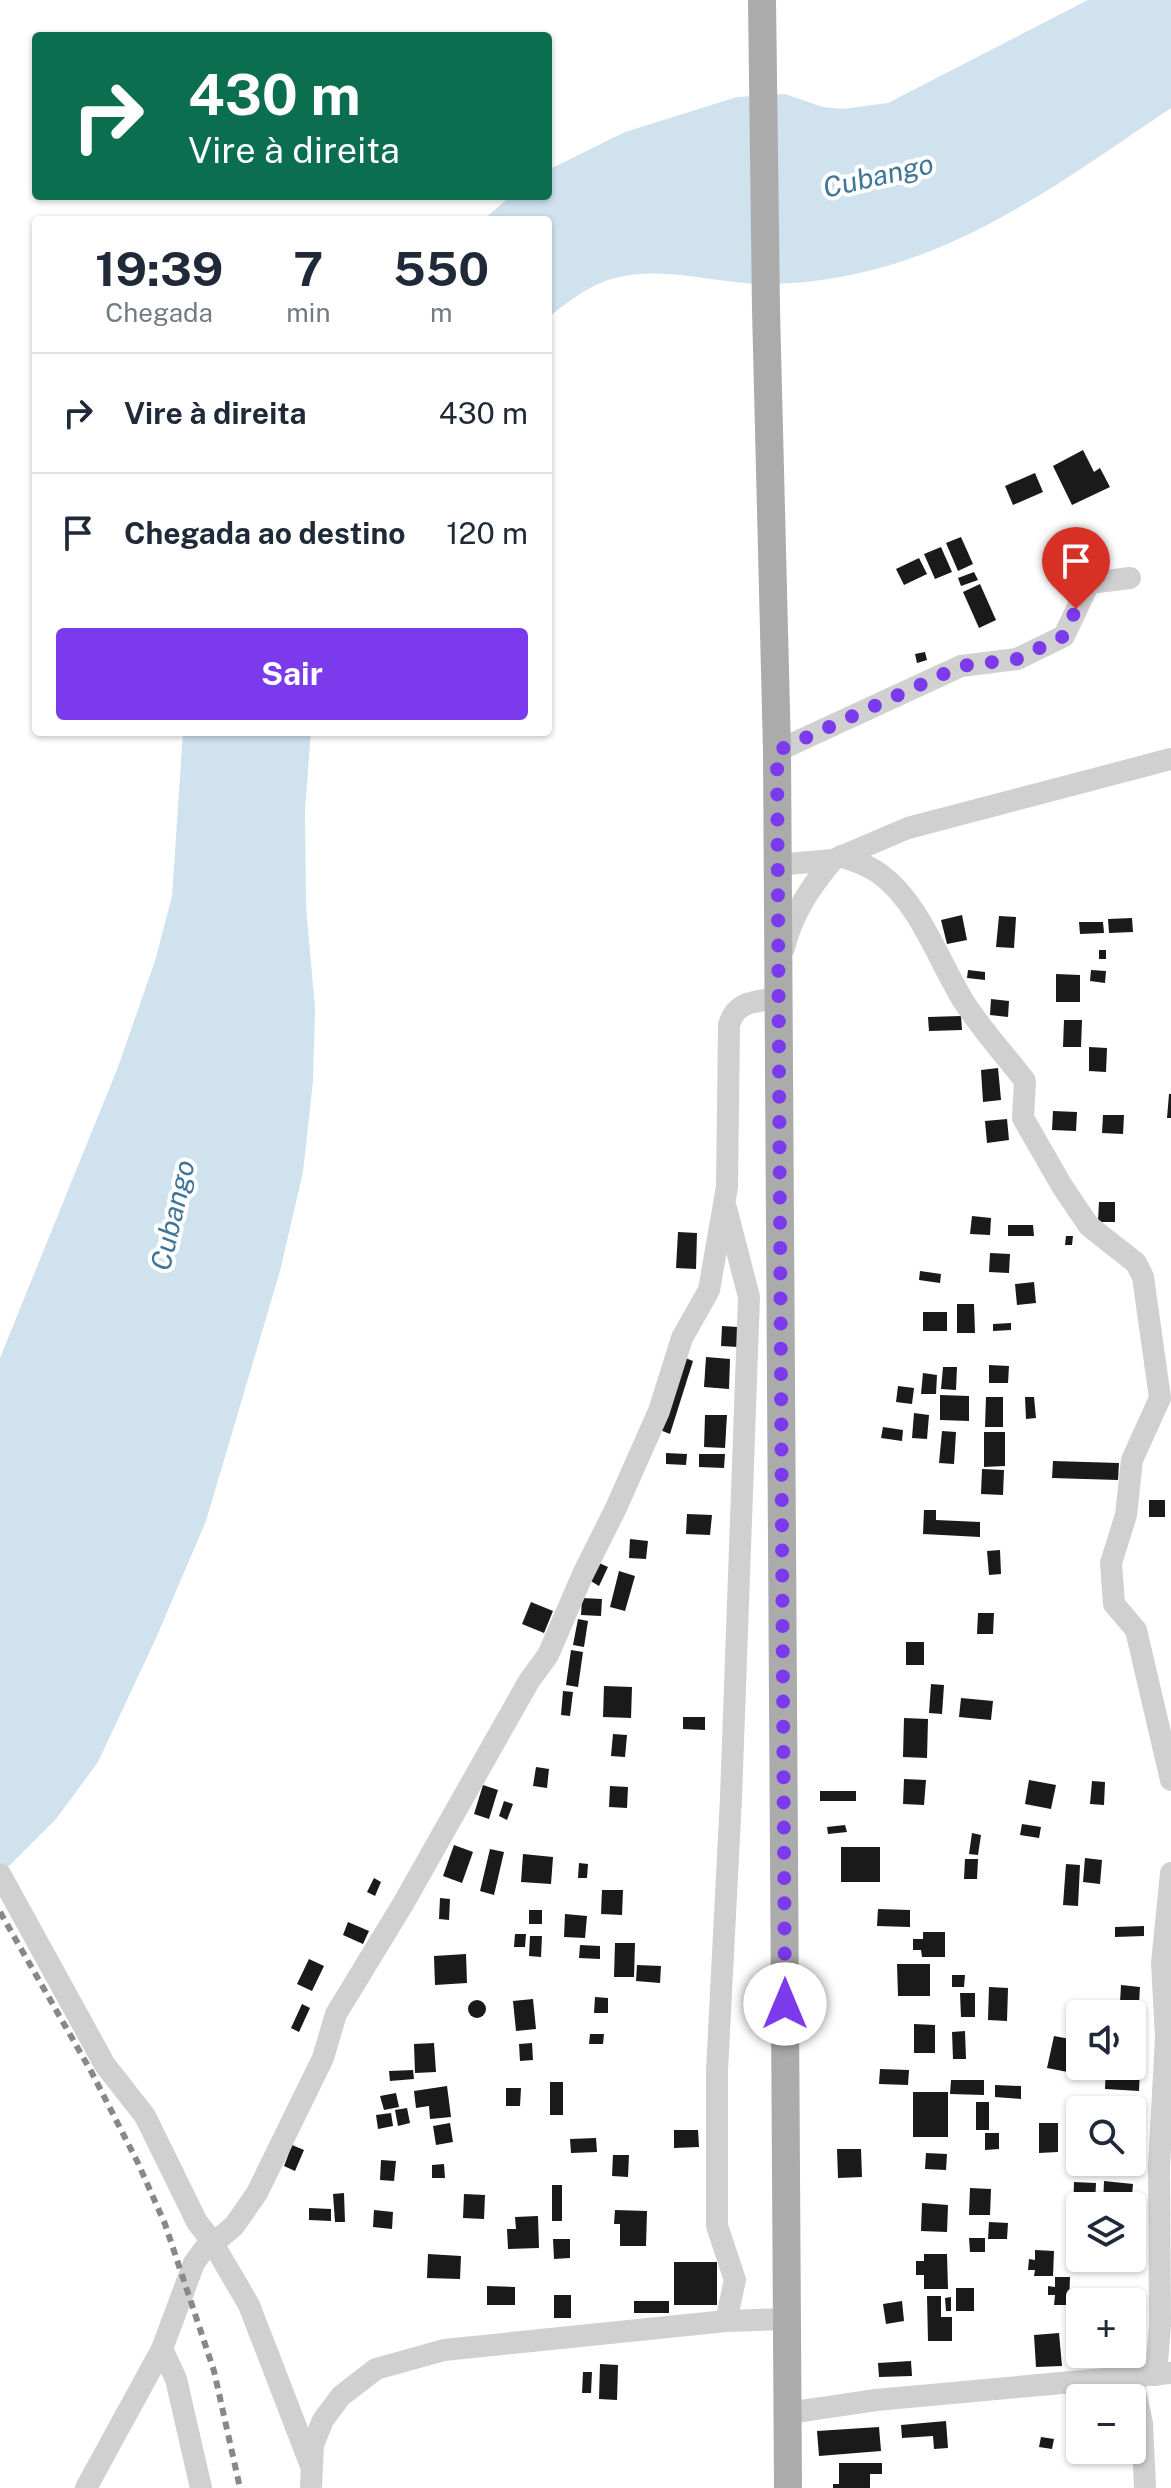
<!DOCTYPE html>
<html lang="pt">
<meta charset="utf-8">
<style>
body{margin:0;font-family:"Public Sans",sans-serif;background:#f6f6f7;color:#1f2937;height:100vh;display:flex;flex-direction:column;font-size:30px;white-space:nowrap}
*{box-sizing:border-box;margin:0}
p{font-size:26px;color:#747a83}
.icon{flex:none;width:44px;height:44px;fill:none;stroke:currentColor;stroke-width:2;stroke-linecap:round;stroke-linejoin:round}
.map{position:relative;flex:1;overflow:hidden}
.panel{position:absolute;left:32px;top:216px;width:520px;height:520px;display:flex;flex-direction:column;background:#fff;border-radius:8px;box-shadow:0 2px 6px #0004}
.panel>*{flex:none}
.guide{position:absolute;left:32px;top:32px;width:520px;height:168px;border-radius:8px;box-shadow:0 2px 6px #0004;background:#0b6e4f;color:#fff;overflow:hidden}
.tools{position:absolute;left:1066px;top:2000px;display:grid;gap:16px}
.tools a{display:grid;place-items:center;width:80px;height:80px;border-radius:8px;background:#fff;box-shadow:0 2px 6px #0004;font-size:40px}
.pin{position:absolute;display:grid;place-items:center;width:68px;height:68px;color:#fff;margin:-82px -34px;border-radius:50% 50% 50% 0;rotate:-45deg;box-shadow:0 0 8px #0007}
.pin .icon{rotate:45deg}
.me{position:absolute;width:88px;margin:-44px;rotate:0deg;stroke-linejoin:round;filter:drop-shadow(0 0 6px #0008)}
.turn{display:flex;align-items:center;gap:28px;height:168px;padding:0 24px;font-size:36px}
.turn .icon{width:104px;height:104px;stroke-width:2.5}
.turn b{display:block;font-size:56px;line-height:68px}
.eta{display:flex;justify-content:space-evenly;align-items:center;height:136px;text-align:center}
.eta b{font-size:48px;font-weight:700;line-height:56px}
.cta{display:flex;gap:16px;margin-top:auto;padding:16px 24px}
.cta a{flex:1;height:92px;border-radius:8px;background:#7c3aed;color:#fff;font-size:32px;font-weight:700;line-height:92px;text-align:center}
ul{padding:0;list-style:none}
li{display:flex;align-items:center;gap:24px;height:120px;padding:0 24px;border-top:2px solid #e0e1e3}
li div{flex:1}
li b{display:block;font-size:30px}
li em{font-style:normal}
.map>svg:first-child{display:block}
.water{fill:#cfe2ee}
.building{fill:#1a1a1a}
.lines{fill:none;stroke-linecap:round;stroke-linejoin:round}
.minor{stroke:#d0d0d0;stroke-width:22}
.major{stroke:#ababab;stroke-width:28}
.rail{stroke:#888;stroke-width:6;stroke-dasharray:8 6;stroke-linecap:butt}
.route{stroke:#7c3aed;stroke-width:14;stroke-dasharray:0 25.2}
.labels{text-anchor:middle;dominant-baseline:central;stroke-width:8;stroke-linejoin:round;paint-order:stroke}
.water-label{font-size:28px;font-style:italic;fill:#3f7597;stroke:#fff}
</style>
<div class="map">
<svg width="1171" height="2488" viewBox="0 0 1171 2488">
<rect width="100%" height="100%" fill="#fff"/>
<g class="water">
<path d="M1088 0H1171V108C1086 165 1002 228 903 261 861 275 811 284 766 284 717 284 664 265 615 278 591 284 567 302 548 318V220H483L511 196H548V170L625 132 737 97 785 94 823 107 843 109 888 103Z"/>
<path d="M183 732H311L305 809 306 906 315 1008 313 1081 303 1172 280 1271 206 1521 156 1638 98 1762 56 1819 0 1875V1358L118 1067 155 961 172 896Z"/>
</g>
<g class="building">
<path d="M1083 450 1094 472 1100 468 1110 487 1072 505 1053 466Z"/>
<path d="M1035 473 1043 492 1013 505 1005 486Z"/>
<path d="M961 537 973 564 958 571 946 543Z"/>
<path d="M941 547 952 572 935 579 924 554Z"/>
<path d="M919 558 927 574 904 585 896 569Z"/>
<path d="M974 572 978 580 961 586 958 578Z"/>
<path d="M980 584 996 620 979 628 963 592Z"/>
<path d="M925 652 927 660 917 663 915 654Z"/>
<path d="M962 915 967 940 947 944 941 920Z"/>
<path d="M999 916 1016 917 1014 948 996 947Z"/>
<path d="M1132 918 1133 932 1109 933 1108 919Z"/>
<path d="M1079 922H1103L1104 933 1080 934Z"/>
<rect x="1099" y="950" width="7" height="9"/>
<path d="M968 970 985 972V980L967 978Z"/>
<path d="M1091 970 1106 971 1105 983 1090 981Z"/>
<path d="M1056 974 1080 975V1002H1056Z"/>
<path d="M991 999 1009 1001 1008 1017 990 1015Z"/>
<path d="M961 1016 962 1030 929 1031 928 1017Z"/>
<path d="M1064 1020H1082L1081 1047H1063Z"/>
<path d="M1089 1047 1107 1048 1106 1072 1089 1071Z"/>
<path d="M998 1068 1001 1100 983 1102 981 1070Z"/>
<path d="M1169 1094H1171V1118H1167Z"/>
<path d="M1053 1111 1077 1112 1076 1131 1052 1130Z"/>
<path d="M1103 1115H1124L1123 1134 1102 1133Z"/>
<path d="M1007 1119 1009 1140 987 1143 985 1121Z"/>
<path d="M1099 1202H1115V1222H1098Z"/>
<path d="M972 1216 991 1218 990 1235 970 1234Z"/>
<path d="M1008 1225H1033L1034 1236H1008Z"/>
<path d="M678 1232 697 1233 696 1269 676 1268Z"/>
<path d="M1066 1236H1073L1072 1245H1065Z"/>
<path d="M990 1253 1010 1254 1009 1273 989 1272Z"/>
<path d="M920 1271 941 1274 940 1283 919 1280Z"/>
<path d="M1034 1282 1036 1303 1017 1305 1015 1284Z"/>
<path d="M957 1304H974L975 1333H957Z"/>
<rect x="923" y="1312" width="24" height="19"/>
<path d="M1011 1323V1330L993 1331V1324Z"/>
<path d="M722 1326 738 1327V1347L721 1346Z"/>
<path d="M683 1357 693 1361 670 1434 660 1430Z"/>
<path d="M706 1357 730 1359 729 1389 704 1387Z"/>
<path d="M989 1365 1009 1366 1008 1383H989Z"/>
<path d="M943 1367H957L956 1390 941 1389Z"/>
<path d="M923 1373 937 1375 936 1394H921Z"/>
<path d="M898 1386 914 1388 912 1404 896 1402Z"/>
<path d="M940 1395 969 1396V1421L940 1420Z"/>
<path d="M986 1397H1003V1427H985Z"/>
<path d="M1025 1397H1034L1036 1418 1026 1419Z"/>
<path d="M914 1413 929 1415 927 1439 912 1438Z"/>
<path d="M705 1415H727L725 1448 704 1447Z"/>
<path d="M883 1427 903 1430 902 1441 881 1438Z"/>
<path d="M942 1431 956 1432 954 1464 939 1463Z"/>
<path d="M984 1432H1005V1466L984 1467Z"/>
<path d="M666 1453 687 1454 686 1465 666 1464Z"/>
<path d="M699 1454H725L724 1468 699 1467Z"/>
<path d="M1053 1461 1119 1463 1118 1480 1052 1478Z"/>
<path d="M982 1469 1004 1470 1003 1495 981 1494Z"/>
<rect x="1149" y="1500" width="16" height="17"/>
<path d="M924 1510H936V1520L980 1522V1537L923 1534Z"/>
<path d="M687 1514 712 1515 710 1535 686 1534Z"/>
<path d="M630 1539 648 1541 646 1559 629 1558Z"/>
<path d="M1000 1550 1001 1574 989 1575 987 1551Z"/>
<path d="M597 1562 608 1567 599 1586 589 1580Z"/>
<path d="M619 1571 635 1576 625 1611 610 1607Z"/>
<path d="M582 1598 602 1599 601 1616 581 1615Z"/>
<path d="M531 1602 553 1611 544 1633 522 1624Z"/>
<path d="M978 1613H994L993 1634H977Z"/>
<path d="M578 1619 588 1621 584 1647 573 1645Z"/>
<rect x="906" y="1642" width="18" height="23"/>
<path d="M571 1650 583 1652 578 1687 566 1685Z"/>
<path d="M931 1684 944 1685 942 1714 929 1713Z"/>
<path d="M604 1686 632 1687 631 1718 603 1717Z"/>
<path d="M563 1691 573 1692 570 1716 561 1715Z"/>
<path d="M961 1698 993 1701 991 1720 959 1717Z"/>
<path d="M683 1717H705V1730L683 1729Z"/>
<path d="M904 1718 928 1719 927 1758 903 1757Z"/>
<path d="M613 1734 627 1735 625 1757 611 1756Z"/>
<path d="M536 1767 549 1769 547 1788 533 1786Z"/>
<path d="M904 1779 926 1780 924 1805 903 1804Z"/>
<path d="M1029 1780 1056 1785 1051 1809 1025 1804Z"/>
<path d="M1092 1781 1105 1782 1104 1805 1090 1804Z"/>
<path d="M483 1785 498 1790 489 1819 474 1814Z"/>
<path d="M610 1786 628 1787 627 1808 609 1807Z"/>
<rect x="820" y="1791" width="36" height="10"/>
<path d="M504 1801 513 1804 507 1820 499 1816Z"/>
<path d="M1022 1824 1041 1827 1039 1838 1020 1835Z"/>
<path d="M845 1825 847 1832 828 1834 827 1827Z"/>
<path d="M972 1833 981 1835 978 1855 969 1854Z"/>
<path d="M454 1845 473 1852 462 1883 443 1876Z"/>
<rect x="841" y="1847" width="39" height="35"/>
<path d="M490 1849 504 1852 494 1895 480 1891Z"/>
<path d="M523 1854 553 1857 551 1884 521 1882Z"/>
<path d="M1085 1858 1102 1860 1100 1884 1083 1882Z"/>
<path d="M965 1859H978L977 1879H964Z"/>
<path d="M579 1863 588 1864 587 1878H578Z"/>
<path d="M1066 1864 1080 1865 1078 1906 1063 1905Z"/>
<path d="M374 1878 381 1882 375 1896 367 1892Z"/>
<path d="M602 1890H623L622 1915 601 1914Z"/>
<path d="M440 1898 450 1899 449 1920 439 1919Z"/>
<path d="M878 1909 910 1910V1927L877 1926Z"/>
<rect x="529" y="1910" width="13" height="14"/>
<path d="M565 1914 587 1916 585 1938 564 1937Z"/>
<path d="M348 1922 369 1931 363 1944 343 1935Z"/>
<path d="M1144 1926V1936L1115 1937V1927Z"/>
<path d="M923 1932H945V1957H922L921 1950H913V1939H923Z"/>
<path d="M515 1934H526L525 1947H514Z"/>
<path d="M530 1936H542L541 1957 529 1956Z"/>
<path d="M615 1943H635L634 1977H614Z"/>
<path d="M580 1945 600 1946V1959L579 1958Z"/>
<path d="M466 1954 467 1983 435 1985 434 1956Z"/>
<path d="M309 1959 324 1966 312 1991 297 1984Z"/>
<path d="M897 1964H930V1996H898Z"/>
<path d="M637 1965 661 1966 660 1983 636 1981Z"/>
<path d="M952 1975H965L964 1987H952Z"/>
<path d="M1121 1985 1140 1987 1139 2004 1120 2003Z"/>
<path d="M989 1987 1008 1988 1007 2021 988 2020Z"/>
<path d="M960 1993H975V2017H961Z"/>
<path d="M595 1997 608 1998V2013H594Z"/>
<path d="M533 1999 536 2029 516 2031 513 2001Z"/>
<circle cx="477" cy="2009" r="9"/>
<path d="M302 2004 310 2008 299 2032 291 2028Z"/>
<path d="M914 2024 935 2025V2053H914Z"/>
<path d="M965 2031 966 2059H953L952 2032Z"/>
<path d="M590 2034H604L603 2044H589Z"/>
<path d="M1054 2036 1080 2041 1073 2073 1047 2068Z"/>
<path d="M434 2043 436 2072 415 2073 414 2044Z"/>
<path d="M532 2043 533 2060 520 2061 519 2044Z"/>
<path d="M1106 2067 1140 2069 1139 2091 1105 2089Z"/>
<path d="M880 2069 909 2070 908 2085 879 2084Z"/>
<path d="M413 2070 414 2079 390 2081 389 2071Z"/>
<path d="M951 2080H984V2095L950 2094Z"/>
<rect x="550" y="2082" width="13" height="33"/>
<path d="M995 2085 1021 2086V2099L995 2097Z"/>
<path d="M447 2086 451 2117 430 2119 429 2106 416 2108 414 2091Z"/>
<path d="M506 2088H521L520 2106H506Z"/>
<rect x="913" y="2092" width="35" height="45"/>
<path d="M396 2093 399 2107 384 2110 380 2096Z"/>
<rect x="976" y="2102" width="13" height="28"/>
<path d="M407 2108 410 2123 398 2126 395 2110Z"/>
<path d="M391 2113 393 2126 378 2129 376 2115Z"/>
<path d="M1132 2118H1140L1139 2147H1132Z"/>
<path d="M450 2123 453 2142 436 2145 433 2126Z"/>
<path d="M1039 2123H1058V2152L1039 2153Z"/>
<path d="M674 2130H698L699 2147 674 2148Z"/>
<path d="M985 2133H999V2149L985 2150Z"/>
<path d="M596 2138 597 2152 571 2153 570 2139Z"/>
<path d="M292 2145 304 2150 295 2171 284 2166Z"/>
<path d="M837 2149H861L862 2177 838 2178Z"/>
<path d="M926 2153 947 2154 946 2170 925 2169Z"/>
<path d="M613 2155H629L628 2177 612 2176Z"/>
<path d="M381 2160 396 2161 394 2181 380 2180Z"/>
<path d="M1077 2160 1118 2162V2176L1077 2175Z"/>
<path d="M444 2164 445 2178H432V2165Z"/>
<path d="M1104 2181 1133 2184 1131 2206H1103Z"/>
<path d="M1074 2182 1096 2183 1095 2206H1080V2212H1073Z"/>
<rect x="552" y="2185" width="10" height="36"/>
<path d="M970 2188 991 2189 990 2215H969Z"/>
<path d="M344 2193 345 2222H335L333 2194Z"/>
<path d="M464 2194 485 2195 484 2219 463 2218Z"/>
<path d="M922 2203 948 2205 947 2232 921 2231Z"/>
<path d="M309 2208 331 2209V2221L309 2220Z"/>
<path d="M374 2210 393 2212 392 2229 373 2227Z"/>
<path d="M615 2210 647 2211 646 2246H620V2224H614Z"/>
<path d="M538 2216 539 2248 508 2249 507 2229H516L515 2217Z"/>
<path d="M989 2222 1008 2223 1007 2239H988Z"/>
<path d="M969 2238H985V2252H970Z"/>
<path d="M553 2239H570V2258L554 2259Z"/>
<path d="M1035 2250 1054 2251 1053 2276H1034L1035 2270H1028L1029 2259 1035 2260Z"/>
<path d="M428 2254 461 2256 460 2279 427 2278Z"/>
<path d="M924 2254H947L948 2289H924V2275H916V2261H924Z"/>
<path d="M1080 2258H1095L1094 2271 1079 2270Z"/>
<rect x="674" y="2262" width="43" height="43"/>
<path d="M1055 2277H1070L1069 2305H1054L1055 2295H1048V2286L1055 2287Z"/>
<path d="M487 2286 515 2287V2305H487Z"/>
<rect x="956" y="2288" width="18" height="23"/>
<rect x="554" y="2295" width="17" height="23"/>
<path d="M927 2296H941V2317H952V2341H928Z"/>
<path d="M951 2297V2311H946L945 2298Z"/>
<rect x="1080" y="2298" width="16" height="4"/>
<rect x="634" y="2301" width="35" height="12"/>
<path d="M902 2301 904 2321 886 2324 883 2304Z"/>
<path d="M1059 2333 1062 2366 1036 2367 1034 2335Z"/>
<path d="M1141 2344 1144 2362 1115 2366 1113 2354H1132V2346Z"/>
<path d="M911 2361 912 2376 879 2377 878 2363Z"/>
<path d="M600 2364 618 2365 617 2400 599 2399Z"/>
<path d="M583 2372H592L591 2393H582Z"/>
<path d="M946 2421 948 2448 934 2449 933 2436 902 2438 901 2425Z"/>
<path d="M879 2427 881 2451 819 2456 817 2431Z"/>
<path d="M1041 2437 1054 2439 1052 2449 1039 2447Z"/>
<path d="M839 2463H882V2474H870V2488H833V2484H839Z"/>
</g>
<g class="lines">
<g class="minor">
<path d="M777 751 961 666 1017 659 1064 636 1089 583 1130 578"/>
<path d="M841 856C854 861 869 865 880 874 919 902 939 962 964 1002 982 1030 1005 1055 1025 1081L1023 1118 1062 1186 1089 1226 1136 1263 1143 1277 1160 1398 1132 1460 1126 1515 1111 1563 1114 1604 1136 1630 1171 1780"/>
<path d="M776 865 833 860 908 828 1171 759"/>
<path d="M784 948C792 914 811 886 833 860"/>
<path d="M0 1874 105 2065 145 2116 197 2222 211 2240 194 2263 162 2349 176 2379 201 2488"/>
<path d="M726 2321 735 2280 717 2226V2071L731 1798 749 1297 726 1208"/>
<path d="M1156 2375 1160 2325 1159 2167 1166 2037 1162 1963 1171 1873"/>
<path d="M1132 2377 1142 2423 1145 2488"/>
<path d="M788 2413 876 2400 1170 2373"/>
<path d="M311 2466 249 2305 211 2240 222 2236 234 2226 257 2193 323 2058 336 2014 403 1904 529 1681 548 1655 583 1574 616 1508 659 1411 682 1338 709 1290 727 1187 729 1025C736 1000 756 1002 779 998"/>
<path d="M86 2488 162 2349"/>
<path d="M311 2488 313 2445 323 2420 341 2396 376 2369 444 2350 726 2321 787 2319"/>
</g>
<path class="major" d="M762 0 766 309 777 751 788 2488"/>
<path class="rail" d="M0 1912 92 2073 138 2163 165 2224 214 2371 240 2488"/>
</g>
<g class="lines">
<path class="route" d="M785 2004 777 751 961 666 1017 659 1064 636 1076 609"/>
</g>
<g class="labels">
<g class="water-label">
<text transform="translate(878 175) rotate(-13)">Cubango</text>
<text transform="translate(172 1215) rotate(-77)">Cubango</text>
</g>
</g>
</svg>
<div class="tools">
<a><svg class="icon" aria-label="sound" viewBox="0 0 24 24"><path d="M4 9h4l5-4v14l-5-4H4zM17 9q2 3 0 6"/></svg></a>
<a><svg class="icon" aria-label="search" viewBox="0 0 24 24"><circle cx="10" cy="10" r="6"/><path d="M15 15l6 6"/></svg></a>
<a><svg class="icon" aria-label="layers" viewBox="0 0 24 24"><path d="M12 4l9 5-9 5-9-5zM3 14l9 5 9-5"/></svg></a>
<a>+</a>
<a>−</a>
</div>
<div class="pin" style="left:1076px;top:609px;background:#d93025"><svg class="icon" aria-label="arrive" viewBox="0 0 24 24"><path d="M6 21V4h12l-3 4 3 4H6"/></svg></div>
<svg class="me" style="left:785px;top:2004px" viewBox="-20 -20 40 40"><circle r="19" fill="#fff"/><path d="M0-13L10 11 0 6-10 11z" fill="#7c3aed"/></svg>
<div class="guide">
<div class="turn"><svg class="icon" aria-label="right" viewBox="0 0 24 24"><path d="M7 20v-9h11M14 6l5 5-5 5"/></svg><div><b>430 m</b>Vire à direita</div></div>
</div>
<section class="panel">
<div class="eta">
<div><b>19:39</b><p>Chegada</p></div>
<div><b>7</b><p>min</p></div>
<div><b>550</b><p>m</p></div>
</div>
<ul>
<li><svg class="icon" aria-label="right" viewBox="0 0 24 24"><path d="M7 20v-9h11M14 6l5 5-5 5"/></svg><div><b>Vire à direita</b></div><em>430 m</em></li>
<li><svg class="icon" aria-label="arrive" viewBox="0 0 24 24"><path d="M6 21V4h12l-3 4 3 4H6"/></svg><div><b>Chegada ao destino</b></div><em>120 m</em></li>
</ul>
<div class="cta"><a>Sair</a></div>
</section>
</div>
